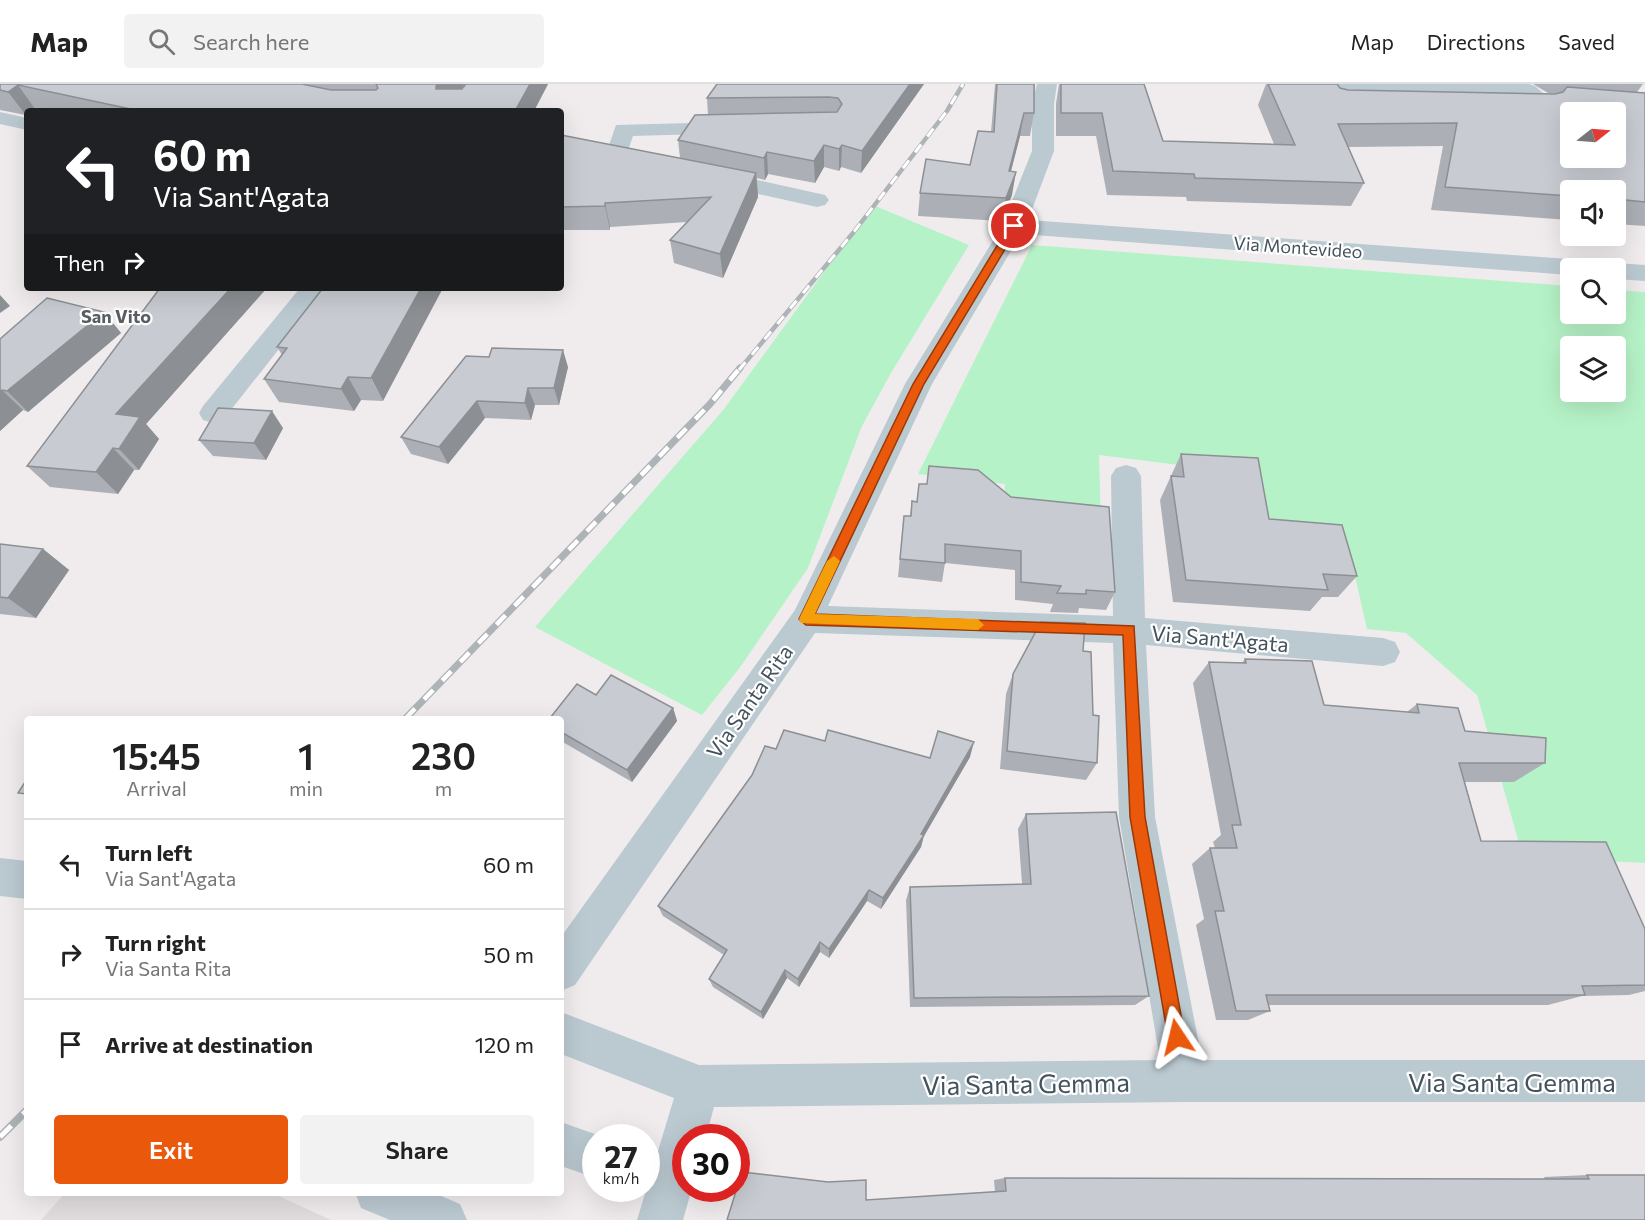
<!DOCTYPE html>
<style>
body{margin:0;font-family:Commissioner,sans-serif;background:#f2f2f2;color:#222;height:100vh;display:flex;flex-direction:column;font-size:22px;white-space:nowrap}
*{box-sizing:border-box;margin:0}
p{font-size:20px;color:#767676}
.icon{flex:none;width:33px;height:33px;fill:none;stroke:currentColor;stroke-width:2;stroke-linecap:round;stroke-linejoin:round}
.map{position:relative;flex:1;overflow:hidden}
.sheet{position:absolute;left:24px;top:632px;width:540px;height:480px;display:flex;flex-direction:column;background:#fff;border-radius:6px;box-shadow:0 6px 24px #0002}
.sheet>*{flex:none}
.banner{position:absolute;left:24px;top:24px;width:540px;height:183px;border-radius:6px;box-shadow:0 6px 24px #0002;background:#202124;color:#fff;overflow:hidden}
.needle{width:39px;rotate:73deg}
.fabs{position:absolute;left:1560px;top:18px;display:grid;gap:12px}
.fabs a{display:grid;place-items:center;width:66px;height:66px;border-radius:6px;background:#fff;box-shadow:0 6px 24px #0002;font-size:30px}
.speed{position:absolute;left:582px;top:1040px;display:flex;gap:12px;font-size:30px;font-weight:700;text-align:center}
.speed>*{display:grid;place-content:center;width:78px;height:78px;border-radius:50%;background:#fff;box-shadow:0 6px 24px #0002;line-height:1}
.speed small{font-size:15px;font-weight:400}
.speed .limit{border:9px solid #d22;background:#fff;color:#111}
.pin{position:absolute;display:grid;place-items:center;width:51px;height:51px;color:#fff;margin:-26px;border:3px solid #fff;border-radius:50%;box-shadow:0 2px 6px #0007}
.me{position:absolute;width:66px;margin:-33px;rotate:350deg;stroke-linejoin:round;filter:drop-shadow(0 0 4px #0008)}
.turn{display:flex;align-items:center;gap:21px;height:126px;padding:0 30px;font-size:27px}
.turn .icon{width:78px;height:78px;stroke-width:2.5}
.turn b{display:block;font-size:42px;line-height:51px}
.then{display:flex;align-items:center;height:57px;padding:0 30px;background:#0003;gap:12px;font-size:22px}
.eta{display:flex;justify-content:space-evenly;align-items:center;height:102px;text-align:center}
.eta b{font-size:36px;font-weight:600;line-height:42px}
.button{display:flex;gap:12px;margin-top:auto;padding:12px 30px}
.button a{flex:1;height:69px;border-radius:6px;background:#ea580c;color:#fff;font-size:24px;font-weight:600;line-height:69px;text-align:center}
.button a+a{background:#f2f2f2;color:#222}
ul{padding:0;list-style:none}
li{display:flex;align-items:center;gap:18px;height:90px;padding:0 30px;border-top:2px solid #e0e0e0}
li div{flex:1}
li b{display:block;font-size:22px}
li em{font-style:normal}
header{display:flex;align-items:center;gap:36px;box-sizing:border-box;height:84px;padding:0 30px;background:#fff;border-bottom:2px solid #e0e0e0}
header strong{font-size:28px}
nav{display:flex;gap:33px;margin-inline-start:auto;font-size:21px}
.search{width:420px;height:54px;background:#f2f2f2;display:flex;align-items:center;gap:15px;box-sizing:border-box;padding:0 21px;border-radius:6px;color:#767676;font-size:22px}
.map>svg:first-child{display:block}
.education{fill:#e1dddf}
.green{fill:#b6f2c7;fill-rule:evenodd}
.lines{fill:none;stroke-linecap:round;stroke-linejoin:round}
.minor{fill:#bbc9d1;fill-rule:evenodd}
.rail-far2-casing{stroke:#aeb3b8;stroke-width:4.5}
.rail-far1-casing{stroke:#aeb3b8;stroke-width:7}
.rail-casing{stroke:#aeb3b8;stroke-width:8}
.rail-far2{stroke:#fff;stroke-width:3;stroke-dasharray:10;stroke-linecap:butt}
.rail-far1{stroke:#fff;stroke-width:4.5;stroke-dasharray:13;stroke-linecap:butt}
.rail{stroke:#fff;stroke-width:5;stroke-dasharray:16;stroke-linecap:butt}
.wall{fill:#acafb5}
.shaded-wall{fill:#8c8f93}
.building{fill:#c8ccd2;stroke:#8c8f93;stroke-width:1.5;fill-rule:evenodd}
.route{fill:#ea580c;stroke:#983908;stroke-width:1.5}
.slow{fill:#f59e0b}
.labels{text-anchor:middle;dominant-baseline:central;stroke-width:4.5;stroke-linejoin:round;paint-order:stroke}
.far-street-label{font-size:18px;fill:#43525b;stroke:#fff}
.far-neighbourhood-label{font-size:18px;font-weight:bold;fill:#595e62;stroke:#fff}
.street-label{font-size:21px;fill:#43525b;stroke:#fff}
.near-street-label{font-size:26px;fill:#43525b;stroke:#fff}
</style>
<header>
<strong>Map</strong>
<div class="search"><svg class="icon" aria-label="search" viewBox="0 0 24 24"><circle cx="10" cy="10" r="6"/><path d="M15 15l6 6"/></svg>Search here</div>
<nav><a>Map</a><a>Directions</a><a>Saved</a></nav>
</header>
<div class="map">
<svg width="1645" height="1136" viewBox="0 0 1645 1136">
<rect width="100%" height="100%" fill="#f0eced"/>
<path class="education" d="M66 1108 272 1109 331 1136H41Z"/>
<g class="green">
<path d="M873 121 969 161 891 289 862 342 808 484 741 582 702 631 535 543 724 325Z"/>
<path d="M1032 161 1570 202V230H1616V206L1645 208V779L1523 773 1477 611 1406 549 1367 545 1349 466 1246 457 1211 385 1099 371 1101 443 1004 433 1005 400 918 390ZM1570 262H1616V308H1570Z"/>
</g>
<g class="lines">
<g class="minor">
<path d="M1037 0H1057L1054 20V67L1028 136 1582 176 1591 178 1594 184H1570V191L1021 150 932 300 828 522 1113 532 1111 392 1116 384 1126 381 1136 384 1141 392 1145 534 1383 554 1395 558 1400 568 1395 578 1383 582 1146 561 1155 733 1202 976H1645V1018H1185L714 1023 706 1053H686V1104H692L683 1136H637L674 1014 561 970V928L699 981 1160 976 1119 733 1113 559 815 549 575 901 561 907V853L795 526 905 300 1002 142 1032 67V20Z"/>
<path d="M1320 0H1529L1535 2 1552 17 1547 29 1540 31 1337 27 1330 25 1318 4ZM1342 10 1523 12 1530 18 1344 15Z"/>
<path d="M0 28 27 34V46L0 40Z"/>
<path d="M729 38 737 39 740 44 737 49 633 52 624 78 616 80 608 78 605 73 616 41Z"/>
<path d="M713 86 825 111 829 116 825 121 817 123 705 98 702 93 705 88Z"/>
<path d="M1616 179 1645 181V197L1616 195V184H1605L1607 181Z"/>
<path d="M300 204H327L223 336 213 339 203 336 199 329 203 322Z"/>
<path d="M0 774 27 777V815L0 812Z"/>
<path d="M561 1038 603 1053H596V1094L561 1082Z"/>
<path d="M355 1108H432L460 1120 467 1136H390L361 1124Z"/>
</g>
<defs>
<path id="rail-far2" d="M739 286 853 149 947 27 963 0"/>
<path id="rail-far1" d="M406 634 710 320 740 284"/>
<path id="rail" d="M0 1053 27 1026"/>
</defs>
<use href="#rail-far2" class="rail-far2-casing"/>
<use href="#rail-far1" class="rail-far1-casing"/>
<use href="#rail" class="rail-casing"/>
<use href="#rail-far2" class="rail-far2"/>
<use href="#rail-far1" class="rail-far1"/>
<use href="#rail" class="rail"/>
</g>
<g class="wall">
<path d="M0 0H465L461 5 466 0H548L534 27H46L35 25 32 27H27V30L26 31 0 26V27Z"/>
<path d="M924 0 861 89 841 83 839 87 824 83 815 99 768 90 765 96 757 94 758 113 723 194 674 179 670 156 687 138 610 143V146H561V51L680 74 678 56 708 31 707 14Z"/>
<path d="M994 0H1035L1034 29 1030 52H1020L1011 87 1012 111 1001 137 918 132 920 109 970 81 991 48 995 0Z"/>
<path d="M1059 0H1144L1163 57 1274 60 1258 21 1266 0H1337L1340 4 1348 6 1555 10H1558L1548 9 1533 0H1643L1637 8 1645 9V142L1616 140V106H1570V136L1431 126 1443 62 1348 63 1364 99 1351 122 1187 117 1186 113 1107 111 1096 52H1056V20Z"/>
<path d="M323 204 383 317 361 316 354 327 279 318 264 295 282 271 277 263Z"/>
<path d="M266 205 146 340 159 355 139 386H134L118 410 50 403 27 382Z"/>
<path d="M104 228 121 249 28 328 23 326 0 347V255Z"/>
<path d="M466 272 568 283 559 321H535L531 336 485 334 448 380 411 370 401 353Z"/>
<path d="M283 344 266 376 213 372 199 356Z"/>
<path d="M1181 370 1269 435 1357 492 1338 513H1322L1310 527 1173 518 1160 416Z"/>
<path d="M912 417 1115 508 1106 526 1079 524 1078 529 1050 528 1053 520 1015 516V486L945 479 942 498 898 493 904 432H910Z"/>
<path d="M0 460 43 465 69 486 36 534 0 530Z"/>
<path d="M1083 567 1097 679 1086 696 1000 685 1006 610 1013 590Z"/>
<path d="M1245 575 1324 621 1407 628 1417 620 1465 647 1545 679 1514 698H1465L1481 757 1645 901V907L1629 911 1582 912 1548 921H1269L1270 927 1248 936H1216L1196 841 1204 835 1192 780 1210 764H1215L1213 758 1221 751 1193 599 1209 578 1242 579Z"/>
<path d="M673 624 677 637 632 698 561 657V634Z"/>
<path d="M825 657 930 674 970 673 924 751 921 763 881 825 867 817 829 874 820 868 799 903 787 894 763 935 713 903 709 895 724 871 663 832 658 822 776 665Z"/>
<path d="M1026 730 1149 912 1135 921 910 923 906 816 910 803 1022 800 1018 745Z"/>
<path d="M1587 1091 1645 1136 866 1116 995 1108 994 1096 1005 1094 1545 1095 1544 1093Z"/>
</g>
<g class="shaded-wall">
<path d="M438 0H465L444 26 436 5V2Z"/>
<path d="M530 0H548L534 27H515Z"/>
<path d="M910 0H924L861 89 862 67Z"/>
<path d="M18 1 35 25 32 27H27V30L26 31 8 8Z"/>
<path d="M1024 29 1020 52 1005 110 1009 87Z"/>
<path d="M824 61V83L815 99 814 77Z"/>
<path d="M842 61 841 83 839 87V65Z"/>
<path d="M767 68 768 90 765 96 764 74Z"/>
<path d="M1016 88 1012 111 1001 137 1006 114Z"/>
<path d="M756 89 758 113 723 194 720 170Z"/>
<path d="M605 119 610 143V146L605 122Z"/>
<path d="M231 204 266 205 146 340 159 355 139 386 119 365 116 330Z"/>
<path d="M421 204H443L383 317 371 294Z"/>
<path d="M0 211 10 222 0 229Z"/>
<path d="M104 228 121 249 28 328 7 307Z"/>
<path d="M563 266 568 283 559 321 554 304Z"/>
<path d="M348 293 361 316 354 327 341 305Z"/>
<path d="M528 304 535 321 531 336 525 319Z"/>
<path d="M2 306 23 326 0 347V308Z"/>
<path d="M477 317 485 334 448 380 439 363Z"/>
<path d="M272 327 283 344 266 376 254 359Z"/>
<path d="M113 364 134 386 118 410 96 388Z"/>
<path d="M43 465 69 486 36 534 8 514Z"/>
<path d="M673 624 677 637 632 698 627 686Z"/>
<path d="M974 658 970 673 923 754 924 751 921 763 881 825 883 814Z"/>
<path d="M869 806 867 817 829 874V865Z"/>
<path d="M820 858V868L799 903 798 895Z"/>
<path d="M785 886 787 894 763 935 761 928Z"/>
</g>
<g class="building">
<path d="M0 0H302L331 6H376L378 4 376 0H438L436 2V5H462L466 0H530L515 27H140L18 1 8 8 0 6Z"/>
<path d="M717 0H910L862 67 842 61 839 65 824 61 814 77 767 68 764 74 678 56 695 31 837 28 842 20 838 14 829 13 707 14Z"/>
<path d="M997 0H1034V29H1024L1009 87 1016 88 1006 114 920 109 926 75 970 81 978 47 994 48Z"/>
<path d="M1061 0H1144L1163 57 1295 61 1268 0H1337L1340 4 1348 6 1555 10 1563 8 1567 3 1645 9V118L1616 115V106H1570V112L1445 103 1457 39 1338 40 1364 99 1195 94 1194 90 1113 87 1102 29H1061ZM1570 28H1616V74H1570Z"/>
<path d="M561 51 756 89 720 170 670 156 711 113 605 119V122L561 123Z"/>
<path d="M160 204H231L116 330 140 333 119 365 113 364 96 388 27 382Z"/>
<path d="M323 204H421L371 294 348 293 341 305 264 295 287 264 277 263Z"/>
<path d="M47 214 104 228 7 307 2 306 0 308V255Z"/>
<path d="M492 264 563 266 554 304H528L525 319 477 317 439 363 401 353 466 272 489 273Z"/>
<path d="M218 324 272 327 254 359 199 356Z"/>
<path d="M1181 370 1258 374 1269 435 1342 441 1357 492 1323 490 1328 506 1186 496 1171 392 1184 393Z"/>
<path d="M929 382 978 386 1011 413 1109 423 1115 508 1086 506V510L1057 509 1061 502 1021 498V467L945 460V479L900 475 904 432H911L912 417 917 418 919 400H927Z"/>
<path d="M0 460 43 465 8 514 0 513Z"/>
<path d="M1041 538 1085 539 1083 567 1091 568 1093 631 1099 632 1097 679 1007 667 1013 590Z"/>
<path d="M1245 575 1312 577 1324 621 1419 629 1417 620 1458 624 1465 647 1546 654 1545 679H1459L1481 757 1606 758 1645 845V901L1582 902 1585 911H1266L1270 927H1236L1215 827H1224L1210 764H1237L1232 741H1241L1209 578 1246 579Z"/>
<path d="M611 591 673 624 627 686 561 648V634H550L577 600 596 611Z"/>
<path d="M784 646 825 657 828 646 930 674 938 647 974 658 921 750 924 751 883 814 869 806 829 865 820 858 798 895 785 886 761 928 709 895 727 866 658 822 752 691 765 662 776 665Z"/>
<path d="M27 695V710L18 709Z"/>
<path d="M1116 728 1149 912 914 914 910 803 1031 800 1026 730Z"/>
<path d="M742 1088 828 1098 866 1096V1116L1006 1107 1005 1094 1589 1095 1587 1091H1645V1136H727Z"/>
</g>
<path class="route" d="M1014 139 1019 142 924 300 815 530 1134 542 1145 733 1185 953 1183 959 1177 962 1171 959 1168 953 1130 733 1123 551 806 541 799 535 913 300 1009 142Z"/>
<path class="slow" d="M834 472 840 477 815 530 978 535 984 541 978 546 801 539 799 535 827 477Z"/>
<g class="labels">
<g class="far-street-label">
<text transform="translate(1298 163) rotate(4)">Via Montevideo</text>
</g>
<g class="far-neighbourhood-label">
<text x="116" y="232">San Vito</text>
</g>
<g class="street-label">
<text transform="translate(1220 554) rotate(5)">Via Sant'Agata</text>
<text transform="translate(749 617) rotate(-55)">Via Santa Rita</text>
</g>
<g class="near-street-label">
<text x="1512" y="997">Via Santa Gemma</text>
<text transform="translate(1026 999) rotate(-1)">Via Santa Gemma</text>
</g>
</g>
</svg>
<div class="fabs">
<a><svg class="needle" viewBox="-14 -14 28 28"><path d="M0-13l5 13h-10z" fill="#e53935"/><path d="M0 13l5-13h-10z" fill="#767676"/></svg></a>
<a><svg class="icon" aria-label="sound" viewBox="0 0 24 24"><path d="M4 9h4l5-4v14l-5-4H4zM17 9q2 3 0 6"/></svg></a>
<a><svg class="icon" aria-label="search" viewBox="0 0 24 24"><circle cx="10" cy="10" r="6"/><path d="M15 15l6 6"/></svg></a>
<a><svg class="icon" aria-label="layers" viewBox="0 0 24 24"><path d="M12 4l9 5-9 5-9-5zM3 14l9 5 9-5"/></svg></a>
</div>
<div class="speed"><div>27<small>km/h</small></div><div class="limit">30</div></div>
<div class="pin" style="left:1014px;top:142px;background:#d93025"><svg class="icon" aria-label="arrive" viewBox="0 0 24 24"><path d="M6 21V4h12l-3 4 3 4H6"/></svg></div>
<svg class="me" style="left:1177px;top:953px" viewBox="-20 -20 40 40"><path d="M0-17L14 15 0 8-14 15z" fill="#ea580c" stroke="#fff" stroke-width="4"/></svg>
<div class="banner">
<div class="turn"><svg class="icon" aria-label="left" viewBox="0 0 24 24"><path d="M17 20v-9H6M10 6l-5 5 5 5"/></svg><div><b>60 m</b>Via Sant'Agata</div></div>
<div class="then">Then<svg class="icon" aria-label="right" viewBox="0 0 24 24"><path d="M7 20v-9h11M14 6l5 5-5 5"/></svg></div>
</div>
<section class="sheet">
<div class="eta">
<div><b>15:45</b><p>Arrival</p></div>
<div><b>1</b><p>min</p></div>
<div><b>230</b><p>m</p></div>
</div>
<ul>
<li><svg class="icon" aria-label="left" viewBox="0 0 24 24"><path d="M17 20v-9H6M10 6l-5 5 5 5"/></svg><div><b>Turn left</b><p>Via Sant'Agata</p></div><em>60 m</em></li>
<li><svg class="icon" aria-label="right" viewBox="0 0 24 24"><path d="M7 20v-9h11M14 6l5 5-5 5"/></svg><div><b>Turn right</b><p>Via Santa Rita</p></div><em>50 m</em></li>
<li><svg class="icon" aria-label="arrive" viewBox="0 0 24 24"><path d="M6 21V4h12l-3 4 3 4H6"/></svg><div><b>Arrive at destination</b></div><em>120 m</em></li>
</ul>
<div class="button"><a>Exit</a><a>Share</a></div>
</section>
</div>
